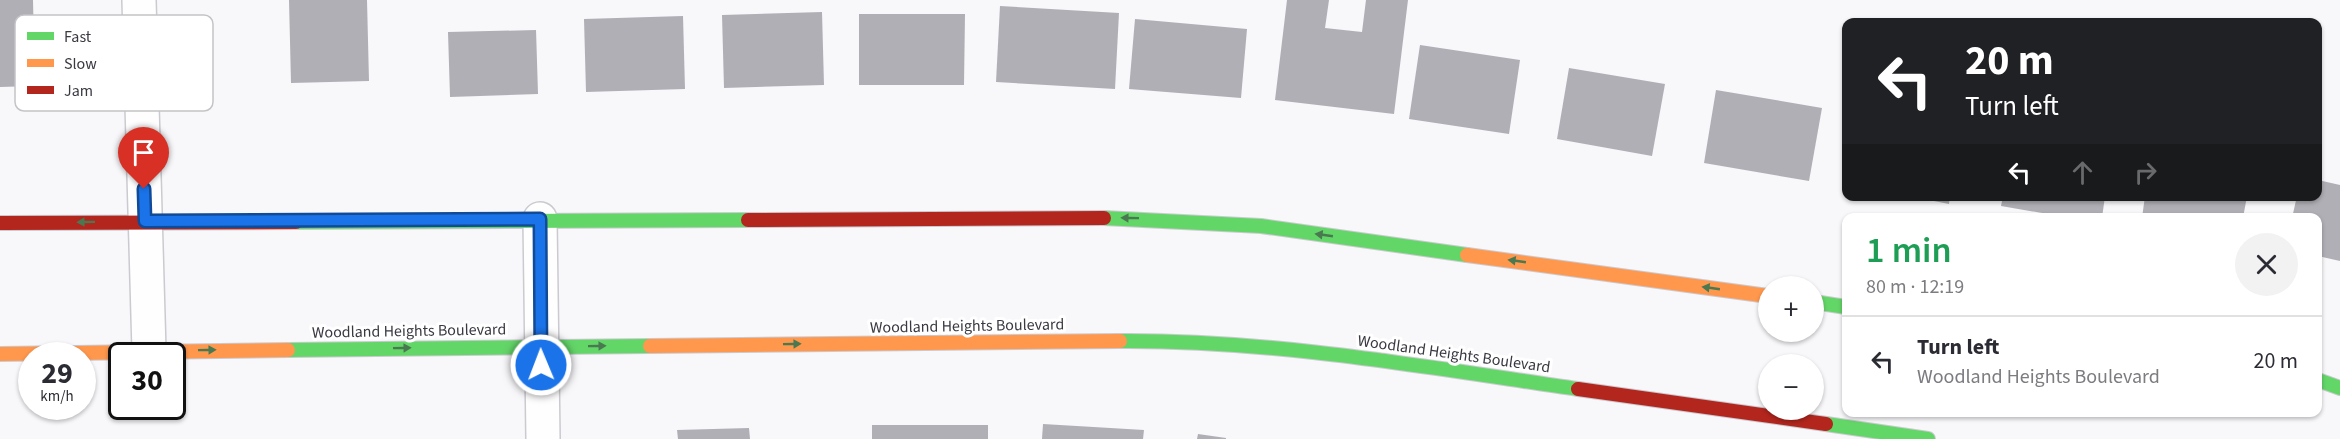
<!DOCTYPE html>
<meta charset="utf-8">
<style>
body{margin:0;font-family:"Source Sans 3",sans-serif;background:#f2f2f3;color:#2b2b33;height:100vh;display:flex;flex-direction:column;font-size:22px;white-space:nowrap}
*{box-sizing:border-box;margin:0}
p{font-size:20px;color:#7c7c81}
.icon{flex:none;width:33px;height:33px;fill:none;stroke:currentColor;stroke-width:2;stroke-linecap:round;stroke-linejoin:round}
.map{position:relative;flex:1;overflow:hidden}
.panel{position:absolute;left:1842px;top:213px;width:480px;height:204px;display:flex;flex-direction:column;background:#fff;border-radius:12px;box-shadow:0 2px 4px #0004}
.panel>*{flex:none}
.top-card{position:absolute;left:1842px;top:18px;width:480px;height:183px;border-radius:12px;box-shadow:0 2px 4px #0004;background:#202124;color:#fff;overflow:hidden}
.fabs{position:absolute;left:1758px;top:276px;display:grid;gap:12px}
.fabs a{display:grid;place-items:center;width:66px;height:66px;border-radius:50%;background:#fff;box-shadow:0 2px 4px #0004;font-size:30px}
.speed{position:absolute;left:18px;top:342px;display:flex;gap:12px;font-size:30px;font-weight:700;text-align:center}
.speed>*{display:grid;place-content:center;width:78px;height:78px;border-radius:50%;background:#fff;box-shadow:0 2px 4px #0004;line-height:1}
.speed small{font-size:15px;font-weight:400}
.speed .limit{border:3px solid #111;border-radius:9px;background:#fff;color:#111}
.pin{position:absolute;display:grid;place-items:center;width:51px;height:51px;color:#fff;margin:-62px -26px;border-radius:50% 50% 50% 0;rotate:-45deg;box-shadow:0 0 6px #0007}
.pin .icon{rotate:45deg}
.me{position:absolute;width:66px;margin:-33px;rotate:359deg;stroke-linejoin:round;filter:drop-shadow(0 0 4px #0008)}
.turn{display:flex;align-items:center;gap:21px;height:126px;padding:0 24px;font-size:27px}
.turn .icon{width:78px;height:78px;stroke-width:2.5}
.turn b{display:block;font-size:42px;line-height:51px}
.lanes{display:flex;align-items:center;height:57px;padding:0 24px;background:#0003;justify-content:center;gap:30px;direction:ltr}
.lanes .off{opacity:.35}
.round{display:grid;place-items:center;flex:none;width:63px;height:63px;border-radius:32px;background:#f2f2f3}
.head{display:flex;align-items:center;justify-content:space-between;height:102px;padding:0 24px}
h1{font-size:36px;font-weight:600;line-height:45px;color:#1e9e55}
ul{padding:0;list-style:none}
li{display:flex;align-items:center;gap:18px;height:90px;padding:0 24px;border-top:2px solid #e1e1e2}
li div{flex:1}
li b{display:block;font-size:22px}
li em{font-style:normal}
.map>svg:first-child{display:block}
.building{fill:#afafb5}
.lines{fill:none;stroke-linecap:round;stroke-linejoin:round}
.street-casing{stroke:#cacad0;stroke-width:36}
.fast-casing{stroke:#cacad0;stroke-width:16}
.slow-casing{stroke:#cacad0;stroke-width:16}
.jam-casing{stroke:#cacad0;stroke-width:16}
.street{stroke:#fefefe;stroke-width:33}
.fast{stroke:#63d668;stroke-width:14}
.slow{stroke:#ff974d;stroke-width:14}
.jam{stroke:#b3261e;stroke-width:14}
.oneway{fill:#4a7851}
.route-casing{stroke:#114b97;stroke-width:15}
.route{stroke:#1a73e8;stroke-width:10}
.labels{text-anchor:middle;dominant-baseline:central;stroke-width:6;stroke-linejoin:round;paint-order:stroke}
.street-label{font-size:16px;fill:#393942;stroke:#fff}
.key{fill:#fff;stroke:#c4c4c6;stroke-width:1.5}
.key-label{font-size:16px;fill:#393942}
</style>
<div class="map">
<svg width="2340" height="439" viewBox="0 0 2340 439">
<rect width="100%" height="100%" fill="#f8f8fb"/>
<g class="building">
<path d="M0 0H33L35 86 0 87Z"/>
<path d="M289 0H367L369 81 291 83Z"/>
<path d="M1287 0H1329L1325 28 1362 32 1366 0H1408L1394 114 1275 100Z"/>
<path d="M1000 6 1119 13 1115 89 996 82Z"/>
<path d="M822 12 824 85 724 88 722 15Z"/>
<path d="M859 14H965L964 85H859Z"/>
<path d="M683 16 685 89 586 92 584 19Z"/>
<path d="M1135 19 1247 29 1241 98 1129 89Z"/>
<path d="M536 30 538 94 450 97 448 32Z"/>
<path d="M1420 45 1520 60 1509 134 1409 119Z"/>
<path d="M1569 68 1665 84 1652 156 1557 139Z"/>
<path d="M1716 90 1822 108 1809 181 1704 163Z"/>
<path d="M2318 180 2340 185V261L2318 256V218H2292L2297 196H2318Z"/>
<path d="M1909 196H1950L1949 204Z"/>
<path d="M2003 196H2105L2102 218H2071L2001 206Z"/>
<path d="M2145 196H2247L2243 218H2142Z"/>
<path d="M1043 424 1144 430 1143 439H1042Z"/>
<rect x="872" y="425" width="116" height="14"/>
<path d="M749 428 750 439H678L677 430Z"/>
<path d="M1198 434 1226 438V439H1197Z"/>
</g>
<g class="lines">
<defs>
<g id="street">
<path d="M139 0 149 351"/>
<path d="M540 219 543 439"/>
</g>
<g id="fast">
<path d="M1104 218 1261 226 1467 255"/>
<path d="M296 222 748 220"/>
<path d="M1814 302 1846 307"/>
<path d="M1120 341C1274 340 1426 367 1578 389"/>
<path d="M288 350 650 346"/>
<path d="M2318 380 2340 388"/>
<path d="M1826 424 1928 439"/>
</g>
<g id="slow">
<path d="M1467 255 1768 296"/>
<path d="M650 346 1120 341"/>
<path d="M0 354 288 350"/>
</g>
<g id="jam">
<path d="M748 220 1104 218"/>
<path d="M0 223 296 222"/>
<path d="M1578 389 1826 424"/>
</g>
</defs>
<use href="#street" class="street-casing"/>
<use href="#fast" class="fast-casing"/>
<use href="#slow" class="slow-casing"/>
<use href="#jam" class="jam-casing"/>
<use href="#street" class="street"/>
<use href="#fast" class="fast"/>
<use href="#slow" class="slow"/>
<use href="#jam" class="jam"/>
</g>
<defs><path id="oneway-solid" d="M-6-.8H1V-3.2L6.5 0L1 3.2V.8H-6Z" transform="scale(1.5)"/></defs>
<g class="oneway">
<use href="#oneway-solid" transform="translate(1130 218) rotate(-179)"/>
<use href="#oneway-solid" transform="translate(86 222) rotate(179)"/>
<use href="#oneway-solid" transform="translate(1324 235) rotate(-172)"/>
<use href="#oneway-solid" transform="translate(1517 261) rotate(-172)"/>
<use href="#oneway-solid" transform="translate(1711 288) rotate(-172)"/>
<use href="#oneway-solid" transform="translate(792 344) rotate(-1)"/>
<use href="#oneway-solid" transform="translate(597 346) rotate(-1)"/>
<use href="#oneway-solid" transform="translate(402 348) rotate(-1)"/>
<use href="#oneway-solid" transform="translate(207 350) rotate(-1)"/>
</g>
<g class="lines">
<defs>
<path id="route" d="M144 189 145 221 540 219 541 365"/>
</defs>
<use href="#route" class="route-casing"/>
<use href="#route" class="route"/>
</g>
<g class="labels">
<g class="street-label">
<text transform="translate(967 326) rotate(-1)">Woodland Heights Boulevard</text>
<text transform="translate(409 331) rotate(-1)">Woodland Heights Boulevard</text>
<text transform="translate(1454 354) rotate(8)">Woodland Heights Boulevard</text>
</g>
</g>
<rect x="15" y="15" width="198" height="96" rx="9" class="key"/>
<rect x="27" y="32" width="27" height="8" fill="#63d668"/>
<rect x="27" y="59" width="27" height="8" fill="#ff974d"/>
<rect x="27" y="86" width="27" height="8" fill="#b3261e"/>
<g class="key-label">
<text x="64" y="42">Fast</text>
<text x="64" y="69">Slow</text>
<text x="64" y="96">Jam</text>
</g>
</svg>
<div class="fabs">
<a>+</a>
<a>−</a>
</div>
<div class="speed"><div>29<small>km/h</small></div><div class="limit">30</div></div>
<div class="pin" style="left:144px;top:189px;background:#d93025"><svg class="icon" aria-label="arrive" viewBox="0 0 24 24"><path d="M6 21V4h12l-3 4 3 4H6"/></svg></div>
<svg class="me" style="left:541px;top:365px" viewBox="-20 -20 40 40"><circle r="17" fill="#1a73e8" stroke="#fff" stroke-width="3"/><path d="M0-11L8 9 0 5-8 9z" fill="#fff"/></svg>
<div class="top-card">
<div class="turn"><svg class="icon" aria-label="left" viewBox="0 0 24 24"><path d="M17 20v-9H6M10 6l-5 5 5 5"/></svg><div><b>20 m</b>Turn left</div></div>
<div class="lanes"><svg class="icon" aria-label="left" viewBox="0 0 24 24"><path d="M17 20v-9H6M10 6l-5 5 5 5"/></svg><svg class="icon off" aria-label="ahead" viewBox="0 0 24 24"><path d="M12 20V5M6 11l6-6 6 6"/></svg><svg class="icon off" aria-label="right" viewBox="0 0 24 24"><path d="M7 20v-9h11M14 6l5 5-5 5"/></svg></div>
</div>
<section class="panel">
<div class="head"><div><h1>1 min</h1><p>80 m · 12:19</p></div><a class="round"><svg class="icon" aria-label="close" viewBox="0 0 24 24"><path d="M6 6l12 12M18 6L6 18"/></svg></a></div>
<ul>
<li><svg class="icon" aria-label="left" viewBox="0 0 24 24"><path d="M17 20v-9H6M10 6l-5 5 5 5"/></svg><div><b>Turn left</b><p>Woodland Heights Boulevard</p></div><em>20 m</em></li>
</ul>
</section>
</div>
